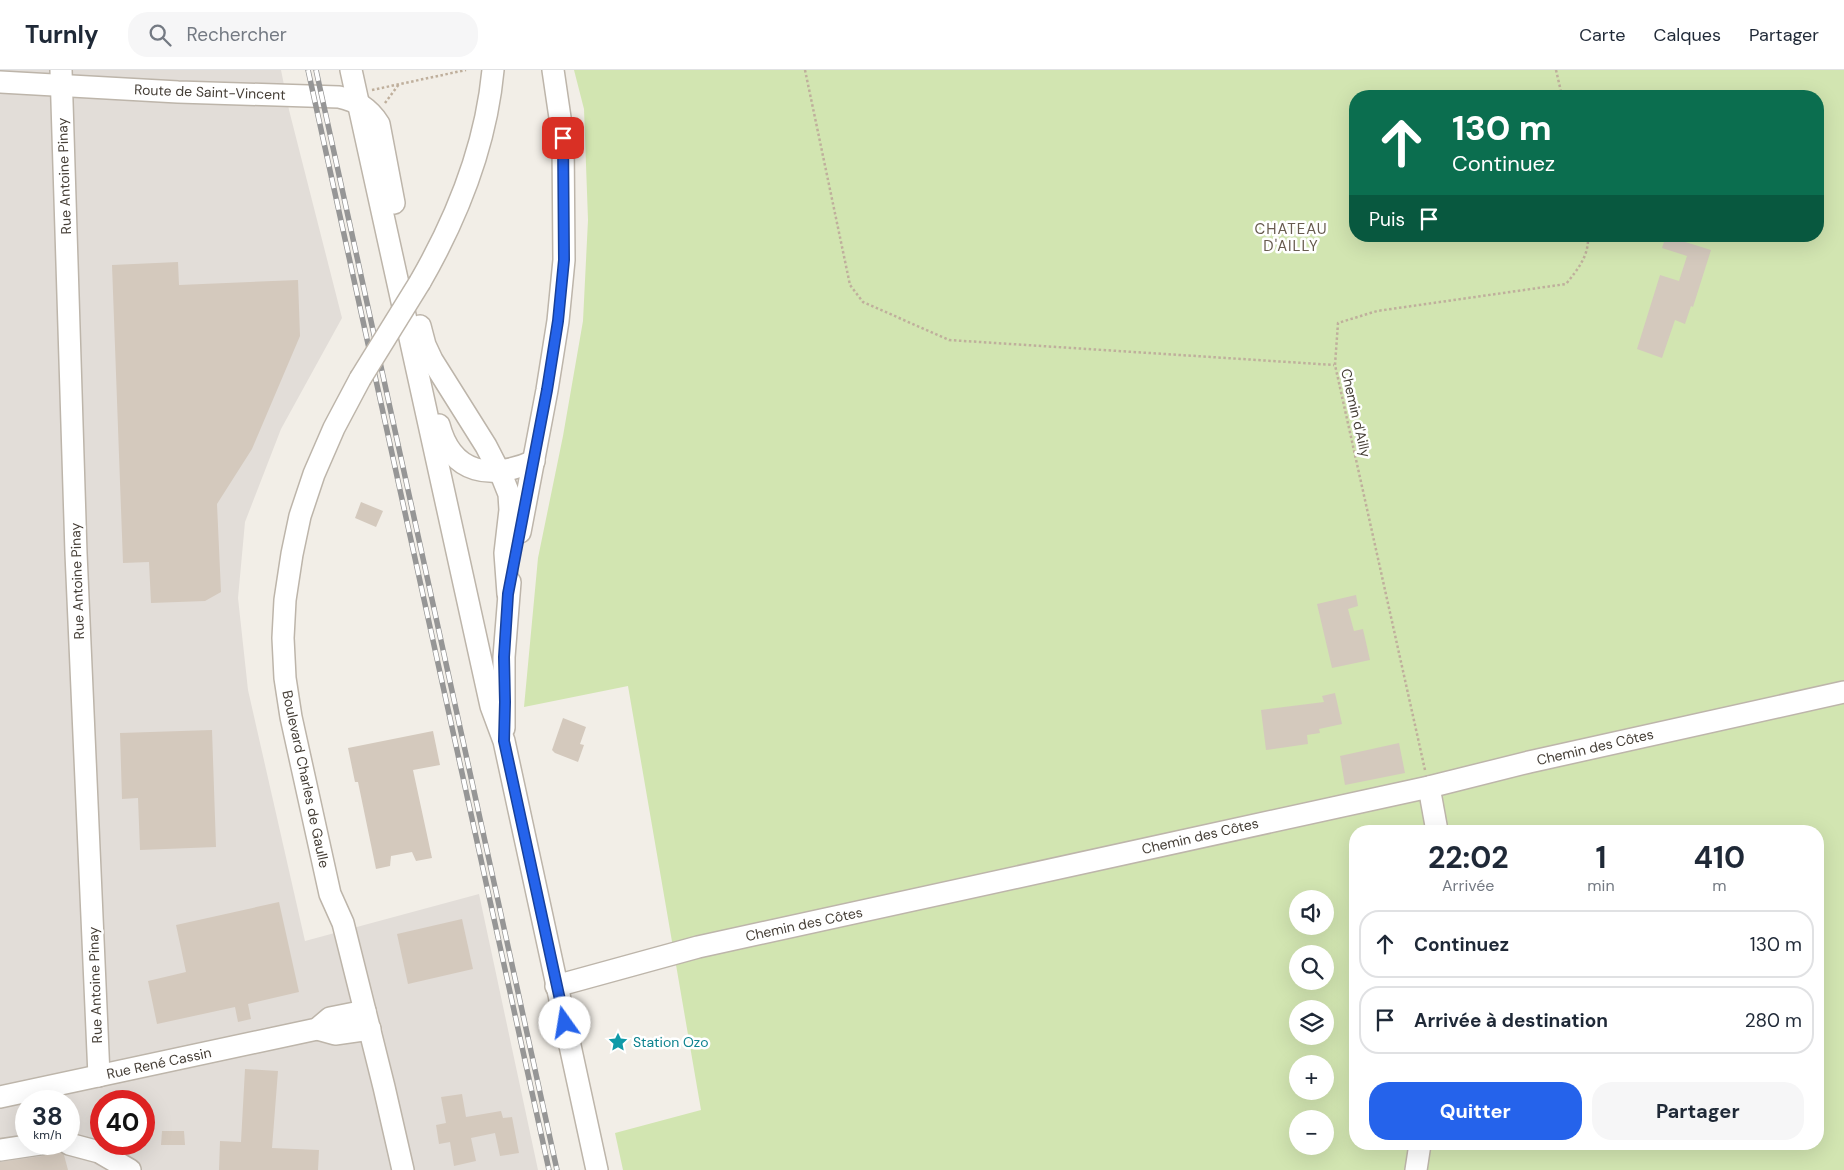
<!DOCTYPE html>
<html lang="fr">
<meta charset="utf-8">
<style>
body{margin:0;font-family:"DM Sans",sans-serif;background:#f6f6f7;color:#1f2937;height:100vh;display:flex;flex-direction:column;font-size:19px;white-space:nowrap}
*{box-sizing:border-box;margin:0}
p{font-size:16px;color:#747a83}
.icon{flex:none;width:28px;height:28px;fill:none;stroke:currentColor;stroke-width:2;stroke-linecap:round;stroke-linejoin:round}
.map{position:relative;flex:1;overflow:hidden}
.drawer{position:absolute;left:1349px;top:755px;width:475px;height:325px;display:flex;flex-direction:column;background:#fff;border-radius:20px;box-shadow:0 5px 20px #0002}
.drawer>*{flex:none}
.hud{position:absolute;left:1349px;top:20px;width:475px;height:152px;border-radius:20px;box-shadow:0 5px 20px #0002;background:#0b6e4f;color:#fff;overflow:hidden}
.fabs{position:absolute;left:1289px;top:820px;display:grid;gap:10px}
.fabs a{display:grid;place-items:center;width:45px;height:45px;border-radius:50%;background:#fff;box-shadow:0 5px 20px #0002;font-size:25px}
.speed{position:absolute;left:15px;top:1020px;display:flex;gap:10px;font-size:25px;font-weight:700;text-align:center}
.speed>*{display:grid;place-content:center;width:65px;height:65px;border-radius:50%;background:#fff;box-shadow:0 5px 20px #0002;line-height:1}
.speed small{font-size:12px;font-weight:400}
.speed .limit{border:8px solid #d22;background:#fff;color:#111}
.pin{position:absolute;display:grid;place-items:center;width:42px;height:42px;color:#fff;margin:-21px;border-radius:10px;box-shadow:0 2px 8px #0006}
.me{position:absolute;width:55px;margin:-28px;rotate:347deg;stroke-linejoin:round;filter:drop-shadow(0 0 4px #0008)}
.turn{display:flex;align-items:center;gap:18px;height:105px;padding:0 20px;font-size:22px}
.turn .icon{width:65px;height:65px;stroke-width:2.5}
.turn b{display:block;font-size:35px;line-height:42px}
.then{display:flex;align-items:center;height:48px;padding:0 20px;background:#0003;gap:10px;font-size:19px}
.eta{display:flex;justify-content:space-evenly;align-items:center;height:85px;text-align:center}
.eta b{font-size:30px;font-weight:700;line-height:35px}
.cta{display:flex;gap:10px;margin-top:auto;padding:10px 20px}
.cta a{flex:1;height:58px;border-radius:20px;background:#2563eb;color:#fff;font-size:20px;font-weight:700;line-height:58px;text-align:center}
.cta a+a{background:#f6f6f7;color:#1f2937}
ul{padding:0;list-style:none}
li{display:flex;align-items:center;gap:15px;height:68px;margin:0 10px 8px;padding:0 10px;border:2px solid #e0e1e3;border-radius:20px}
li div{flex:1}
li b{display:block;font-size:19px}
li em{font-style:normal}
header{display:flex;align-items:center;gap:30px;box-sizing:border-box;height:70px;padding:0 25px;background:#fff;border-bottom:1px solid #e0e1e3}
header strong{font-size:24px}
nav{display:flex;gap:28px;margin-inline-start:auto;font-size:18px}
.search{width:350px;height:45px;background:#f6f6f7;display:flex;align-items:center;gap:12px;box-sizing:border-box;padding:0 18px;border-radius:20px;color:#747a83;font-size:19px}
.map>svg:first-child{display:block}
.industrial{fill:#e2ddd8;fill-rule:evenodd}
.green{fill:#d2e5b1;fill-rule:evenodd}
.building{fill:#d4c9bd}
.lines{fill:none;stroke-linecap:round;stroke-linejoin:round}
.minor-casing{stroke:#bdb5aa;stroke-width:24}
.path{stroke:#bfaf9c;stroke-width:2.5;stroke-dasharray:2.5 2.5;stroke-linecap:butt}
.minor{stroke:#fff;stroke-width:21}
.rail-casing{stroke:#969696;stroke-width:5.5}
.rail{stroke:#fff;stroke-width:4;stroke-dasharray:11;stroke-linecap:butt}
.minor-bridge-casing{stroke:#bdb5aa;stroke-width:24;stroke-linecap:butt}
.minor-bridge{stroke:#fff;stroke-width:21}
.route-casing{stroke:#184099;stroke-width:12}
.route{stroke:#2563eb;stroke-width:9}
.labels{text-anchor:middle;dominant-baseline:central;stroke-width:5;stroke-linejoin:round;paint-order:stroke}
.street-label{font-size:14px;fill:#453e36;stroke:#fff}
.culture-label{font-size:14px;fill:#0d838f;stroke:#fff;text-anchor:start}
.neighbourhood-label{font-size:15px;letter-spacing:1px;fill:#675b4e;stroke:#fff}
</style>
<header>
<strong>Turnly</strong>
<div class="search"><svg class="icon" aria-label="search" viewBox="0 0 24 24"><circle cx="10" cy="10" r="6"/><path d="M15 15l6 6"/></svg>Rechercher</div>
<nav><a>Carte</a><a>Calques</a><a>Partager</a></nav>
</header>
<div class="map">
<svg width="1844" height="1100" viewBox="0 0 1844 1100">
<rect width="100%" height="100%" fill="#f2eee7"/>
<path class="industrial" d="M0 0H281L289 40 342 248 281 359 245 452 238 528 248 620 305 871 479 824 538 1100H0ZM26 1031H69V1074H26ZM101 1031H144V1074H101Z"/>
<path class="green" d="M574 0H1844V1100H623L615 1063 701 1040 628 616 524 637 538 488 563 366 583 251 588 150 584 39ZM1355 26H1818V166H1355ZM1355 761H1818V1074H1355ZM1298 829H1325V856H1298ZM1298 884H1325V911H1298ZM1298 939H1325V966H1298ZM1298 994H1325V1021H1298ZM1298 1049H1325V1076H1298Z"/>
<g class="building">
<path d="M1666 166 1711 180 1693 237 1691 236 1685 254 1675 250 1662 288 1637 279 1660 205 1679 211 1687 186 1662 178Z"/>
<path d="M178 192 179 215 298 210 300 266 252 379 217 434 221 522 205 531 151 533 149 492 123 493 112 195Z"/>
<path d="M361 432 383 441 376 457 355 448Z"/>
<path d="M1356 525 1358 536 1348 539 1354 561 1363 559 1370 590 1332 598 1317 534Z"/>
<path d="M1335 623 1342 654 1319 659 1320 663 1307 665 1308 674 1266 680 1261 640 1324 632 1322 626Z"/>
<path d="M563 648 586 657 580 674 584 675 578 692 555 683 552 680Z"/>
<path d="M212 660 216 777 140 780 138 728 122 729 120 663Z"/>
<path d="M433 661 440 695 413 700 432 788 416 791 412 782 391 786 390 796 376 799 358 712H355L348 678Z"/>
<path d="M1399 673 1405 703 1345 715 1340 686Z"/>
<path d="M279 832 299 922 248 934 251 949 238 952 235 937 157 954 148 911 186 902 176 855Z"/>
<path d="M462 849 473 899 408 914 397 864Z"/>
<path d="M245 999 278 1001 272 1078 319 1080 318 1100H219L220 1071 241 1072Z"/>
<path d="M462 1024 466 1047 501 1041 503 1048 512 1047 519 1083 500 1086 495 1063 471 1068 476 1091 454 1096 450 1072 439 1074 436 1055 446 1053 441 1027Z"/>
<path d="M162 1061H184L185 1075H161Z"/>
<path d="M57 1078 64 1085 68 1100H0V1092L42 1086 47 1084 51 1079Z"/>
</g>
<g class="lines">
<defs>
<g id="minor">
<path d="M61 0 76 483 99 1006"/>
<path d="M351 0 491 636 504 671 597 1100"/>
<path d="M0 12 178 22 339 27C357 31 369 38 379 54L394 133"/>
<path d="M420 212C458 146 486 76 493 0"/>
<path d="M420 256 425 275 432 290 486 376 503 409 509 424 510 440 505 483 508 524"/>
<path d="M360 309 334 358 314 404 300 446 292 484 285 530 283 568 285 608 291 647 330 824 343 853 384 1017 403 1100"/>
<path d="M439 355C452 405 491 410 534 391"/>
<path d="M520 462 547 320 558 251 564 190 563 68 553 0"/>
<path d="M504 658V587L510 512"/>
<path d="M1429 717 1437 761"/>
<path d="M556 916 698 877 1429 717 1529 692 1844 622"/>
<path d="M317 959 335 964 370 959"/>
<path d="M0 1027 317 959 330 948 365 941"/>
<path d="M69 1074 99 1082 130 1100"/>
<path d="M0 1080 40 1074"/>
<path d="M1416 1100 1420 1074"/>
</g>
</defs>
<use href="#minor" class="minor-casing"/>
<g class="path">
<path d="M805 0 850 215 863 232 949 270 1334 295"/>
<path d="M1556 0 1562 26"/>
<path d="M372 20 466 0"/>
<path d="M385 33 399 14"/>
<path d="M1425 700 1335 295 1338 253 1377 241 1566 214C1578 199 1589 186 1588 166"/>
</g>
<use href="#minor" class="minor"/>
<defs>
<g id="rail">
<path d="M308 0 549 1100"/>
<path d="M316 0 557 1100"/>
</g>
</defs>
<use href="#rail" class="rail-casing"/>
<use href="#rail" class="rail"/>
<defs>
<path id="minor-bridge" d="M360 309 420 212"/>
</defs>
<use href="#minor-bridge" class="minor-bridge-casing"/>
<use href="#minor-bridge" class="minor-bridge"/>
</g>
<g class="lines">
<defs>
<path id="route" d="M563 68 564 190 558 251 547 320 508 524 504 587 505 632 504 671 565 953"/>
</defs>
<use href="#route" class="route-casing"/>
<use href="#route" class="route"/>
</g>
<defs>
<symbol id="sight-bare" viewBox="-9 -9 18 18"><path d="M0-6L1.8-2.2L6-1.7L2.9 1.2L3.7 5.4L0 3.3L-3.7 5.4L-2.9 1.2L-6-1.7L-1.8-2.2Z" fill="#0f9aa8" stroke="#fff" stroke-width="2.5" paint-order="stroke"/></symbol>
</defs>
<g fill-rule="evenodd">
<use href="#sight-bare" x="604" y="958" width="28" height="28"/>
</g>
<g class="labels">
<g class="street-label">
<text transform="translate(210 22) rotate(2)">Route de Saint-Vincent</text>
<text transform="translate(64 106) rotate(-92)">Rue Antoine Pinay</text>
<text transform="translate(1356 343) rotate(77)">Chemin d'Ailly</text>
<text transform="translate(77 511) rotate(-92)">Rue Antoine Pinay</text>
<text transform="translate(1595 677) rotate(-13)">Chemin des Côtes</text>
<text transform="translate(306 709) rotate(78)">Boulevard Charles de Gaulle</text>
<text transform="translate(1200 766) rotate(-13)">Chemin des Côtes</text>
<text transform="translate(804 854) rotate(-12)">Chemin des Côtes</text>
<text transform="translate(95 915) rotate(-92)">Rue Antoine Pinay</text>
<text transform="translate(159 993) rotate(-12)">Rue René Cassin</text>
</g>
<g class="culture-label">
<text x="633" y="972">Station Ozo</text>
</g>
<g class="neighbourhood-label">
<text x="1291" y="159">CHATEAU<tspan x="1291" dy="17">D'AILLY</tspan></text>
</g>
</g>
</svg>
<div class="fabs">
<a><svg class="icon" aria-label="sound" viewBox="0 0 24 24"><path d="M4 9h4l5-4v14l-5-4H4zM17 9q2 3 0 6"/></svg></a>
<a><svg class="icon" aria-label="search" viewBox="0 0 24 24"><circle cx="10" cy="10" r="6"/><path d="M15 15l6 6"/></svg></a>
<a><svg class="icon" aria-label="layers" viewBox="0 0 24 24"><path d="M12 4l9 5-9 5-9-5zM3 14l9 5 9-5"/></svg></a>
<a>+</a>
<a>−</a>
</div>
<div class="speed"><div>38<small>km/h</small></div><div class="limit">40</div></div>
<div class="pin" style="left:563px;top:68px;background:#d93025"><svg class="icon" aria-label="arrive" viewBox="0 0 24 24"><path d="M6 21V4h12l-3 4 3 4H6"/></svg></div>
<svg class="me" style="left:565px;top:953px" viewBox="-20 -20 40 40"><circle r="19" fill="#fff"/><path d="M0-13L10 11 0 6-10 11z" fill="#2563eb"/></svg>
<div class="hud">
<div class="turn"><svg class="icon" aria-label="ahead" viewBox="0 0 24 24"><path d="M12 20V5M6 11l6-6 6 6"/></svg><div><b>130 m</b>Continuez</div></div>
<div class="then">Puis<svg class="icon" aria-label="arrive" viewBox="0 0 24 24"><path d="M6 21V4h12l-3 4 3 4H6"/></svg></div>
</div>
<section class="drawer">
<div class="eta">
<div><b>22:02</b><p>Arrivée</p></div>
<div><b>1</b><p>min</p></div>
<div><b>410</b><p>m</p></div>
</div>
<ul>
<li><svg class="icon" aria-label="ahead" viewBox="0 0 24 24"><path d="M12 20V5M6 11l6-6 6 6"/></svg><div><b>Continuez</b></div><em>130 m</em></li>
<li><svg class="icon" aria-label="arrive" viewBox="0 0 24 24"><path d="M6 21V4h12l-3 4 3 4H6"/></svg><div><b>Arrivée à destination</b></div><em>280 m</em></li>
</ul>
<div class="cta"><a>Quitter</a><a>Partager</a></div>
</section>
</div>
